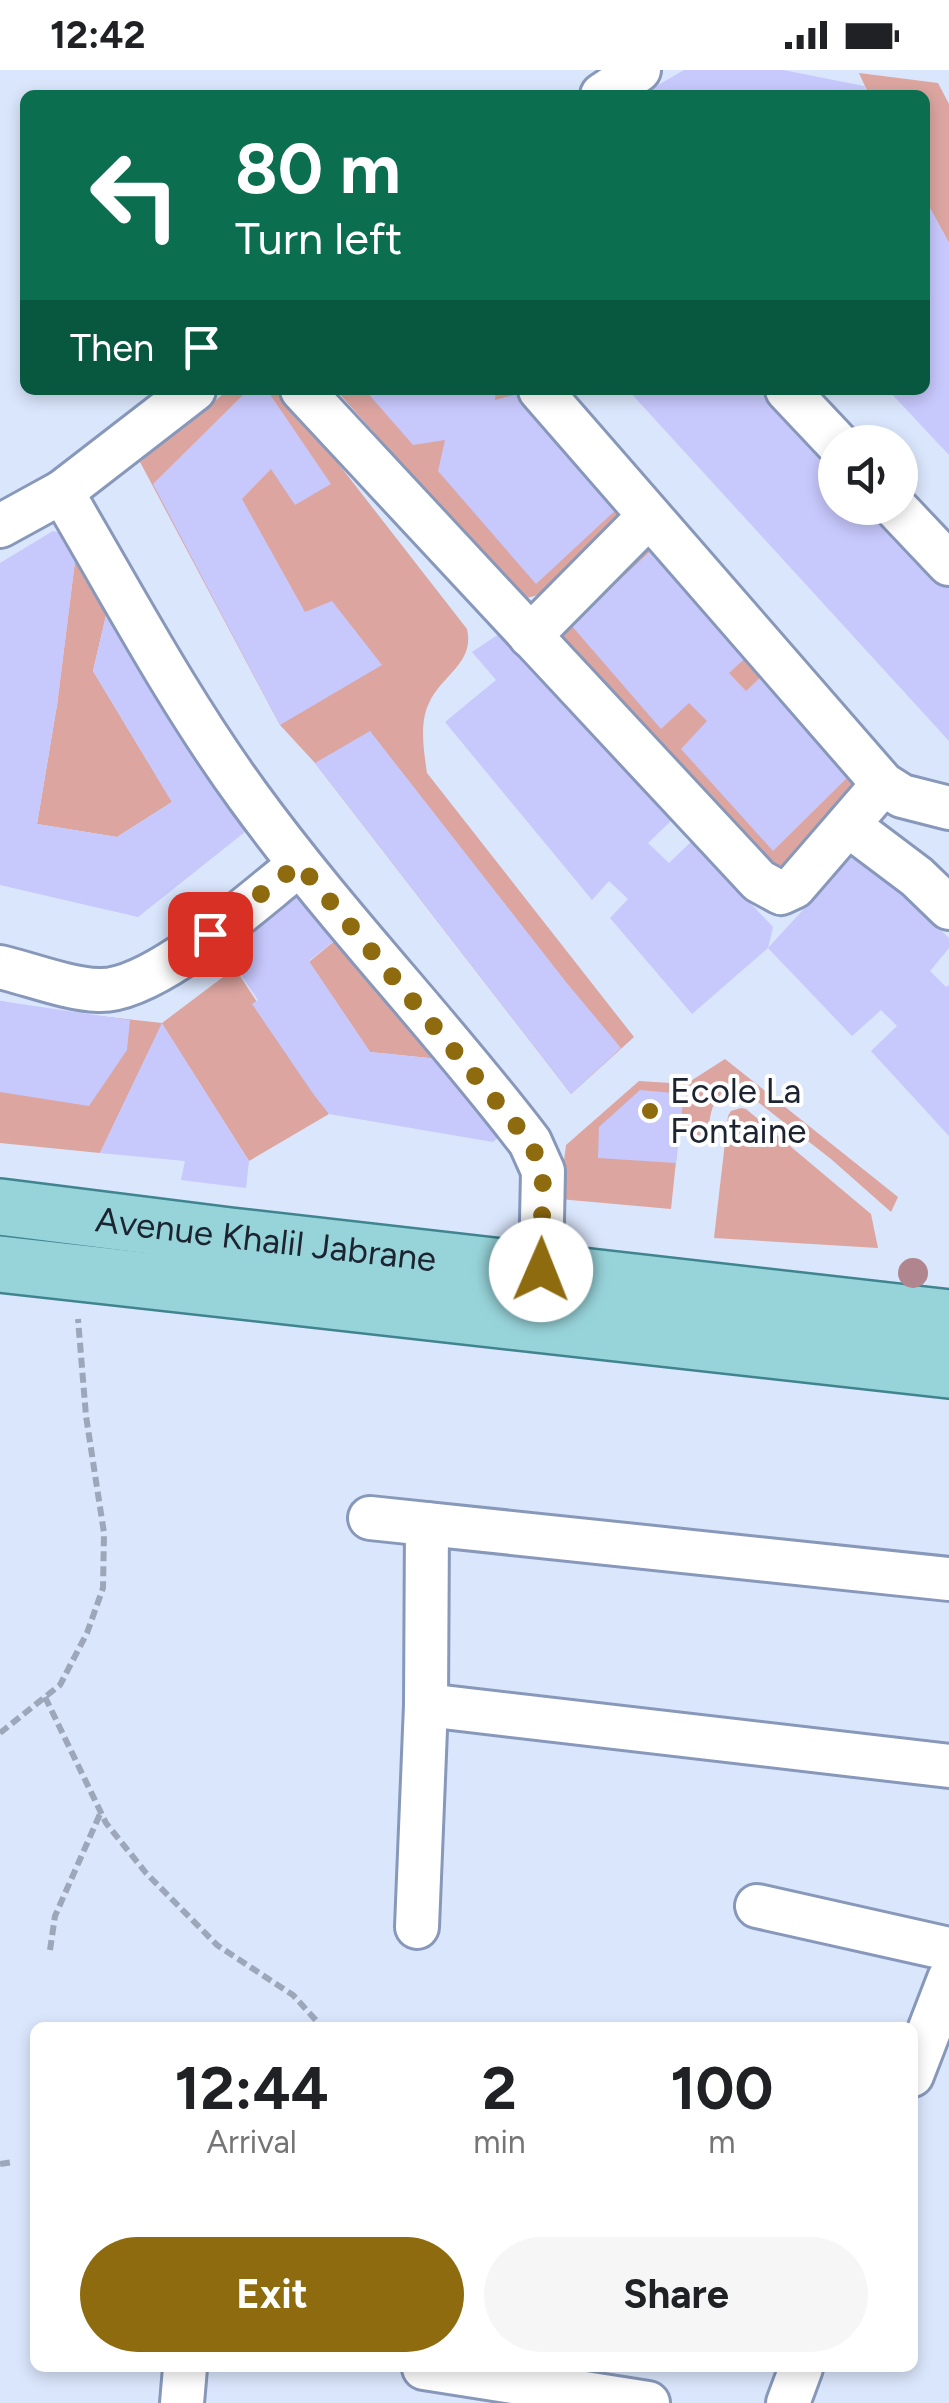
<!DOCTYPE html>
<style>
body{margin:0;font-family:Figtree,sans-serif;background:#f6f6f6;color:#202124;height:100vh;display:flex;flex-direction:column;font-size:38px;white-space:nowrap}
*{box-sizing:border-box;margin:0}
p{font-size:32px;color:#757577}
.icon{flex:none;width:55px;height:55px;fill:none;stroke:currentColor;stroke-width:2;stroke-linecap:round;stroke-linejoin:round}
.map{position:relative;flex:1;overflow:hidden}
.drawer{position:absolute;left:30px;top:1952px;width:888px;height:350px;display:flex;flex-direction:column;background:#fff;border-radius:15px;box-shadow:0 5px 15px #0003}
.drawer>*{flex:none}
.guide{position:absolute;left:20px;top:20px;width:910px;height:305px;border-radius:15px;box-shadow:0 5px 15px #0003;background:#0b6e4f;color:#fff;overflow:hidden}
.fabs{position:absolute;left:818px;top:355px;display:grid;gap:20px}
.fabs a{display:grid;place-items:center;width:100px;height:100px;border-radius:50%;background:#fff;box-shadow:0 5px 15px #0003;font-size:50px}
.pin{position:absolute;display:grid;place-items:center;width:85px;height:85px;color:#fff;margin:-42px;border-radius:20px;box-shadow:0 5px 15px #0006}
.me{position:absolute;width:110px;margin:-55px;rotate:1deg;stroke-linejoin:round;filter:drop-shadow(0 0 8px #0008)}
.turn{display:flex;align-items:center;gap:35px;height:210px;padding:0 50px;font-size:45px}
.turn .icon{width:130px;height:130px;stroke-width:2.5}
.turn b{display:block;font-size:70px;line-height:85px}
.then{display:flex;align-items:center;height:95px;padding:0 50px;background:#0003;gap:20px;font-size:38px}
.eta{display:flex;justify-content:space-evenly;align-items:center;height:170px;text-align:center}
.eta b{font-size:60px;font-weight:700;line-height:70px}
.cta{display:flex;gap:20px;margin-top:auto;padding:20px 50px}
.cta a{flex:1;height:115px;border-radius:60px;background:#8f6b0f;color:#fff;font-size:40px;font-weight:700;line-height:115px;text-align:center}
.cta a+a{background:#f6f6f6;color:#202124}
.status{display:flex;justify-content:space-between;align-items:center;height:70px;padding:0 50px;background:#fff;direction:ltr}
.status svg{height:28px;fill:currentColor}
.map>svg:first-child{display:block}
.green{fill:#dca5a0}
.building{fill:#c7c8fc}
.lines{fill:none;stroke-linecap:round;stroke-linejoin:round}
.minor-casing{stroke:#8798ba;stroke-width:48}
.major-casing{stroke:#3f848f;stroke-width:60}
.path{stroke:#9da7ba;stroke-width:6;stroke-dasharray:10 5;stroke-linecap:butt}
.minor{stroke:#fff;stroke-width:42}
.major{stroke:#97d4da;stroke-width:55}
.tree{fill:#b0858e}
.route{stroke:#8f6b0f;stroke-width:18;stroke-dasharray:0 32.4}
.poi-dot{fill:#8f6b0f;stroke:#fff;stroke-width:4}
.labels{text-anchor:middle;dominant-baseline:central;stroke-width:8;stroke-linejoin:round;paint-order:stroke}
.poi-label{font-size:35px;fill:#1d2431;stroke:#fff;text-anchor:start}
.street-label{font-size:35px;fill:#1d2431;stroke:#fff}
</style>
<div class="status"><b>12:42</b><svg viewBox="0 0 49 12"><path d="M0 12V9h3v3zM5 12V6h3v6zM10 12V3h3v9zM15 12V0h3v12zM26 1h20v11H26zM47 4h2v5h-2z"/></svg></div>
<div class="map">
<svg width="949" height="2333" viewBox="0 0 949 2333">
<rect width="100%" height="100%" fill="#dae6fc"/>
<g class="green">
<path d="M859 3 938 13 949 34V173L925 129V25H869Z"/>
<path d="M228 320H281L467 559C475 593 442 605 429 633 419 653 424 682 427 703L634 967 571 1024 315 693 280 655 140 392Z"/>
<path d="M336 320H527L628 442 542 524 523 529Z"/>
<path d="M656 464 866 711 779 800 771 801 565 574 561 563Z"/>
<path d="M78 467 111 524 93 601 172 732 117 767 37 754 57 635Z"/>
<path d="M343 864 448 990 370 982 309 892Z"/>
<path d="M235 898 329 1044 249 1091 162 954 100 1083 0 1073V931L63 942 162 953Z"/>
<path d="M725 989 898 1127 891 1142 831 1089 745 1022 730 1017C711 1029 710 1044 708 1066L679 1063 671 1139 559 1129 566 1075 639 1011 686 1014Z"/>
<path d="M741 1038 746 1039 871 1144 878 1178 714 1168 728 1046 731 1041Z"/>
</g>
<g class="building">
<path d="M684 0H783L864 16 869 25H641Z"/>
<path d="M925 129 949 173V385L888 320H925Z"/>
<path d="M248 320H267L331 414 295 435 271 399 242 429 305 542 332 531 382 595 280 655 153 414Z"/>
<path d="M365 320H496L495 330 518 324 619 437 536 514 438 401 445 370 413 375Z"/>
<path d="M628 320H766L835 394V438H876L949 515V671Z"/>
<path d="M53 461 78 467 57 635 37 754 117 767 172 732 93 601 111 524 255 754 138 847 0 815V493Z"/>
<path d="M657 475 751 583 729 603 746 621 765 603 850 705 773 781 681 679 707 651 689 633 661 659 571 555Z"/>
<path d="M502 562 672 750 648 773 669 793 692 771 773 857 768 878 692 944 610 848 628 829 609 811 592 830 445 652 496 610 472 582Z"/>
<path d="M370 661 566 912 621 978 571 1024 315 693Z"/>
<path d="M856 782 949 868V878L930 901 946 917 949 915V1066L871 981 897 956 881 940 852 966 768 878Z"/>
<path d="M298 809 343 864 309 891 370 982 448 990 508 1059 493 1072 329 1044 314 1025 252 934 258 930 217 871Z"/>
<path d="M0 931 130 950 127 980 89 1036 0 1022Z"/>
<path d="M162 953 249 1091 246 1118 181 1110 185 1091 100 1083Z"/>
<path d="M640 1020 684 1024 676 1093 598 1088 599 1057Z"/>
</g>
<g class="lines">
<defs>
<g id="minor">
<path d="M602 25 639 0"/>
<path d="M302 320 759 811 781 823 794 817 883 714"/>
<path d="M540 320 883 714 902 726 949 738"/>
<path d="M787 320 836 372"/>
<path d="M62 422 194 320"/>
<path d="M896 438 949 494"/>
<path d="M0 456 62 422C122 524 178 630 248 726 336 847 440 954 530 1072L543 1101 541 1200"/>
<path d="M530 566 649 446"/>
<path d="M848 755 917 807 949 838"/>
<path d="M0 897C30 904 68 919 98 920 154 923 255 829 299 795"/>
<path d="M370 1448 949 1509"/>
<path d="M426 1635 949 1696"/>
<path d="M757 1836 949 1879"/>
<path d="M417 1857 426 1635 427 1454"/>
<path d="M912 2005 949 1909"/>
<path d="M424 2298 648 2333"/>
<path d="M182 2333 185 2298"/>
<path d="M788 2333 801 2298"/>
</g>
<g id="major">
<path id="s1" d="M0 1137 230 1166 949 1248"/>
<path d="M0 1194 949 1300"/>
</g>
</defs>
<use href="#minor" class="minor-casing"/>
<use href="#major" class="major-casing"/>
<g class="path">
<path d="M45 1627 106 1753 146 1803 217 1875 293 1925 323 1958"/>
<path d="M0 1663 60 1615 87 1563 103 1518 104 1463 86 1346 78 1249"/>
<path d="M50 1880 55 1846 100 1744"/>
<path d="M0 2094 13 2092"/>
</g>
<use href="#minor" class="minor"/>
<use href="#major" class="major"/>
</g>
<circle class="tree" cx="913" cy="1203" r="15"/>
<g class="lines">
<path class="route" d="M210 864 299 794 530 1072 543 1101 541 1200"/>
</g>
<circle class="poi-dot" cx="650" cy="1041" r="10"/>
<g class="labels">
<g class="poi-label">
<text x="670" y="1021">Ecole La<tspan x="670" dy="40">Fontaine</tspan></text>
</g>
<g class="street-label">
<text stroke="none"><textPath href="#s1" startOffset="268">Avenue Khalil Jabrane</textPath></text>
</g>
</g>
</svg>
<div class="fabs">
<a><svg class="icon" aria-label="sound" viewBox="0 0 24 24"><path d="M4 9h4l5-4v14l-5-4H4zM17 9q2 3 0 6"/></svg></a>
</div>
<div class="pin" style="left:210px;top:864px;background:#d93025"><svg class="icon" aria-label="arrive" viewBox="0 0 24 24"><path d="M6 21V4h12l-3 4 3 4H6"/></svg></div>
<svg class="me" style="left:541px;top:1200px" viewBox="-20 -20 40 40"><circle r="19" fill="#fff"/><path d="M0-13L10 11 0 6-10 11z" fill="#8f6b0f"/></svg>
<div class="guide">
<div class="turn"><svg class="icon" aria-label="left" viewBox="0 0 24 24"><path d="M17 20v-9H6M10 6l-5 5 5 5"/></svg><div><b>80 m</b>Turn left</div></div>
<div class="then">Then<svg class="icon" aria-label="arrive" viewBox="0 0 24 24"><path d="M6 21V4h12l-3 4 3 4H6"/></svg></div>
</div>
<section class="drawer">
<div class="eta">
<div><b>12:44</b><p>Arrival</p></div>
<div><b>2</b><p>min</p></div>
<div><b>100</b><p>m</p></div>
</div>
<div class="cta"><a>Exit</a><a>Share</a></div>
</section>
</div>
